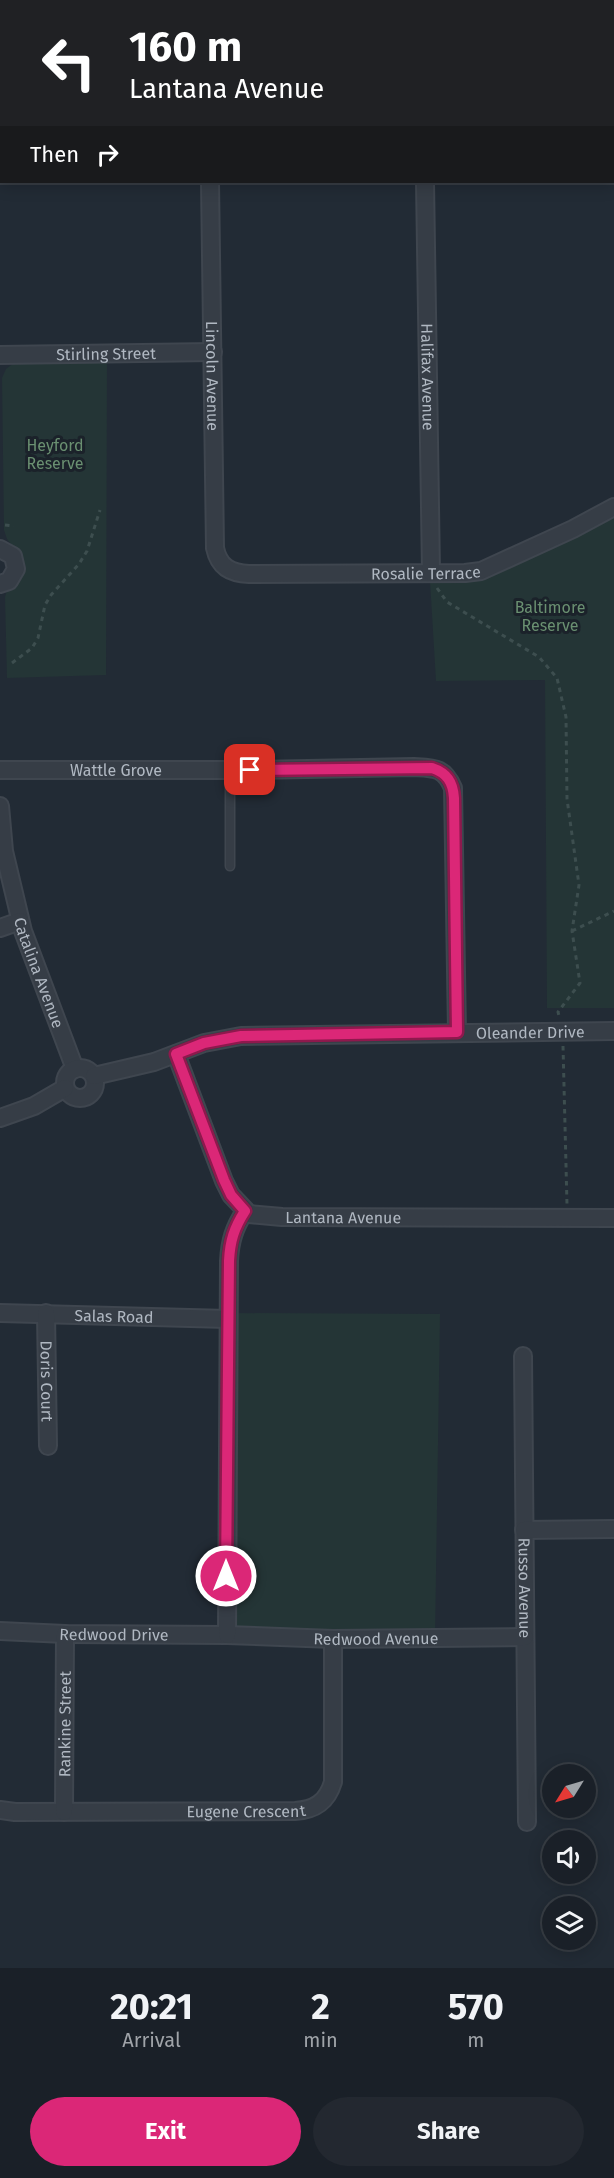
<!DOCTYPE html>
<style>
body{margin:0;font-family:"Fira Sans",sans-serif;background:#232830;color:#f1f3f6;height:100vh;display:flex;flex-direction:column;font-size:22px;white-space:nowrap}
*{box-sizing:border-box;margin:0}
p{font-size:20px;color:#9fa3a8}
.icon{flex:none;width:33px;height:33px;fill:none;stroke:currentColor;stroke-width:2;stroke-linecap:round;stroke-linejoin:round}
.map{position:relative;height:1968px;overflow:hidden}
.side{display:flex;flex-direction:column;background:#1a2028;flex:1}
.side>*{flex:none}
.hud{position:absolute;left:0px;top:0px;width:615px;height:183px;box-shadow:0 3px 15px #0003,0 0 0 2px #383e45;background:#202124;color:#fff;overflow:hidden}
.needle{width:39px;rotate:233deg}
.controls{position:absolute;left:542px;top:1764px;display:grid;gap:12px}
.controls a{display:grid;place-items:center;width:54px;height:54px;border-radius:50%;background:#1a2028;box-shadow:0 3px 15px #0003,0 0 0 2px #383e45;font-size:30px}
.pin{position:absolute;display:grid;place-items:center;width:51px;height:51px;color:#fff;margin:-26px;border-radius:12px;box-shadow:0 3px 9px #0006}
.me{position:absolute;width:66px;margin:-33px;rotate:0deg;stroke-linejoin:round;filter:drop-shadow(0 0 4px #0008)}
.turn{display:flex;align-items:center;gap:21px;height:126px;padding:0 30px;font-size:27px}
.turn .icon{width:78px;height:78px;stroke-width:2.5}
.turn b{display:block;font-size:42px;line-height:51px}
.then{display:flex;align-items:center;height:57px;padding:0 30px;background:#0003;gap:12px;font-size:22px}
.eta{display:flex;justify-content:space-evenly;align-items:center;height:102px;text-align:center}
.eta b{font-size:36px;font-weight:700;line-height:42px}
.cta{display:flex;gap:12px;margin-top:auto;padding:12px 30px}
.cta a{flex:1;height:69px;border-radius:36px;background:#db2777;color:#fff;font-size:24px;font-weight:700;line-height:69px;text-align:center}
.cta a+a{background:#232830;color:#f1f3f6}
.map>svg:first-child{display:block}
.green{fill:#243536}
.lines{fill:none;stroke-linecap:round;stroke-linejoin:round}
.service-casing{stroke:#3f464f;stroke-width:11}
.minor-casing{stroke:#3f464f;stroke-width:20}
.path{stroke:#3d4e4f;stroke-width:3;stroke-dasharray:4.5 4.5;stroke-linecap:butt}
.service{stroke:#363d46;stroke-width:8}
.minor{stroke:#363d46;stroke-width:16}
.route-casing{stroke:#8e194d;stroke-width:15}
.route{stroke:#db2777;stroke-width:10}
.labels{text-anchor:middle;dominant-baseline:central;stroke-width:6;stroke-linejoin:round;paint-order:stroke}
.street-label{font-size:16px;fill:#b0b8c2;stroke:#1b222a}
.park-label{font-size:16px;fill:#6a9071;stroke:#1b222a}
</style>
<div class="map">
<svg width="614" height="1968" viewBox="0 0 614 1968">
<rect width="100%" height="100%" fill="#222b35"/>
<g class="green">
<path d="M107 360 106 675 7 678 5 597 7 591 13 585 18 553 7 539 4 530 2 378 6 369 14 363Z"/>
<path d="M614 515V1008H547L545 680 436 681 430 581Z"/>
<path d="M228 1313 440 1314 435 1638 227 1635Z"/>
</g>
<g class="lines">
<defs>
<path id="service" d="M230 866V770"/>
<g id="minor">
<path d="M208 0V2"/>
<path d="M423 0V2"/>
<path d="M0 36 2 38"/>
<path d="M0 61 2 60"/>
<path id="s1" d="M210 182 215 548C219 567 230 573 249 574L465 573 481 571 573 529 614 507"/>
<path id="s2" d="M425 182 431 572"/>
<path id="s3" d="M0 355 213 352"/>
<path d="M0 549 13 556 16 569 9 581 0 584"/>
<path id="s4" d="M0 770H250L414 767C434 768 444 767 453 788L457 1032"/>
<path id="s5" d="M0 806 4 851 23 931 75 1069"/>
<path d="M0 928 20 921"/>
<path id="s6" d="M176 1054 224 1181 231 1195 249 1214 282 1217 614 1218"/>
<circle cx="80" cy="1083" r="15"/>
<path id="s7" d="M94 1076 154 1062 204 1043 241 1036 614 1031"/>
<path d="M0 1118 34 1106 65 1088"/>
<path id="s8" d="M0 1313 228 1319"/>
<path id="s9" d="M46 1313 48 1446"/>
<path id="s10" d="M523 1356 527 1822"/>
<path d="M524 1530 613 1529"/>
<path id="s11" d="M0 1631 65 1634 227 1635 333 1639 525 1637"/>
<path d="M227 1635 229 1261C230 1241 234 1228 245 1211"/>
<path id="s12" d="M0 1810 15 1812 295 1811C315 1810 327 1802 333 1782V1639"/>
<path id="s13" d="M64 1812 65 1634"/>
</g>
</defs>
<use href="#service" class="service-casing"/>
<use href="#minor" class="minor-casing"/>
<g class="path">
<path d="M5 525 14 526"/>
<path d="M437 588 447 602 539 657 557 678 566 717 567 799 579 885 572 931 580 983 558 1012 559 1016"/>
<path d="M12 663 32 648 38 638 45 605 51 595 79 564 87 551 100 510"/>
<path d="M572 931 614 911"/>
<path d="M563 1046 567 1205"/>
</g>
<use href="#service" class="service"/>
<use href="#minor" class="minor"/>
</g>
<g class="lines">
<defs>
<path id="route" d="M226 1576 229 1261C230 1241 234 1228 245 1211L231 1195 224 1180 176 1054 204 1043 241 1036 457 1032 454 798C453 782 447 773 432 768L250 770"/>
</defs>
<use href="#route" class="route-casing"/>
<use href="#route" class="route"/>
</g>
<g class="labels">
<g class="street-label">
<text stroke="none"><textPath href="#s3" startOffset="106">Stirling Street</textPath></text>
<text stroke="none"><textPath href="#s1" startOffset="194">Lincoln Avenue</textPath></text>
<text stroke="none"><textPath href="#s2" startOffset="195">Halifax Avenue</textPath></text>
<text stroke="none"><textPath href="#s1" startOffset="590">Rosalie Terrace</textPath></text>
<text stroke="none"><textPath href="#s4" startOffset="116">Wattle Grove</textPath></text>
<text stroke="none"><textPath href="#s5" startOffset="172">Catalina Avenue</textPath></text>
<text stroke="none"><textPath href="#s7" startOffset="442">Oleander Drive</textPath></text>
<text stroke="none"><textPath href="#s6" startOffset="272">Lantana Avenue</textPath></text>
<text stroke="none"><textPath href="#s8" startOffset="114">Salas Road</textPath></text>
<text stroke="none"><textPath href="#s9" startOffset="68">Doris Court</textPath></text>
<text stroke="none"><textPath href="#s10" startOffset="232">Russo Avenue</textPath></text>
<text stroke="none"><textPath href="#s11" startOffset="114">Redwood Drive</textPath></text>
<text stroke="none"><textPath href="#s11" startOffset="376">Redwood Avenue</textPath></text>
<text stroke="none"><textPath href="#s13" startOffset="88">Rankine Street</textPath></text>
<text stroke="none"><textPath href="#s12" startOffset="246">Eugene Crescent</textPath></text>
</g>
<g class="park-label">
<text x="55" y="445">Heyford<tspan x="55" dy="18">Reserve</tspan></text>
<text x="550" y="607">Baltimore<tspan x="550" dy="18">Reserve</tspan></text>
</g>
</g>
</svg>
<div class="controls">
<a><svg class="needle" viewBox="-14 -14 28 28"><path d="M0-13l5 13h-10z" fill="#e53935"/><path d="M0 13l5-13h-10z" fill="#9fa3a8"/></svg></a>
<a><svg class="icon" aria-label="sound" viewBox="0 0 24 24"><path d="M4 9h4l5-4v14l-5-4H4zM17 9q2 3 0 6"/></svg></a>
<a><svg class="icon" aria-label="layers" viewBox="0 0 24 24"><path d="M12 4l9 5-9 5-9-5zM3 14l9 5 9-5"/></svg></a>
</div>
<div class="pin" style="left:250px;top:770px;background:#d93025"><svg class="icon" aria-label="arrive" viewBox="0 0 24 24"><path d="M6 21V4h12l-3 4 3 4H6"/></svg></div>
<svg class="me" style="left:226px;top:1576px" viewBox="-20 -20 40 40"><circle r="17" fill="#db2777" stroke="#fff" stroke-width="3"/><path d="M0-11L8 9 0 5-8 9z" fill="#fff"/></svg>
<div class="hud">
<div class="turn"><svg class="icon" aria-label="left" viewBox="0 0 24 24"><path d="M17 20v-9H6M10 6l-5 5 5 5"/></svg><div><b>160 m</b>Lantana Avenue</div></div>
<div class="then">Then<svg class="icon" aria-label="right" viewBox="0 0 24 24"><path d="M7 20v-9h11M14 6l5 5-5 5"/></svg></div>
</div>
</div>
<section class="side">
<div class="eta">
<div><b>20:21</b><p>Arrival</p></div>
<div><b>2</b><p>min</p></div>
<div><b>570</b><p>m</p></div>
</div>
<div class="cta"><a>Exit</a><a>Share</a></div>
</section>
